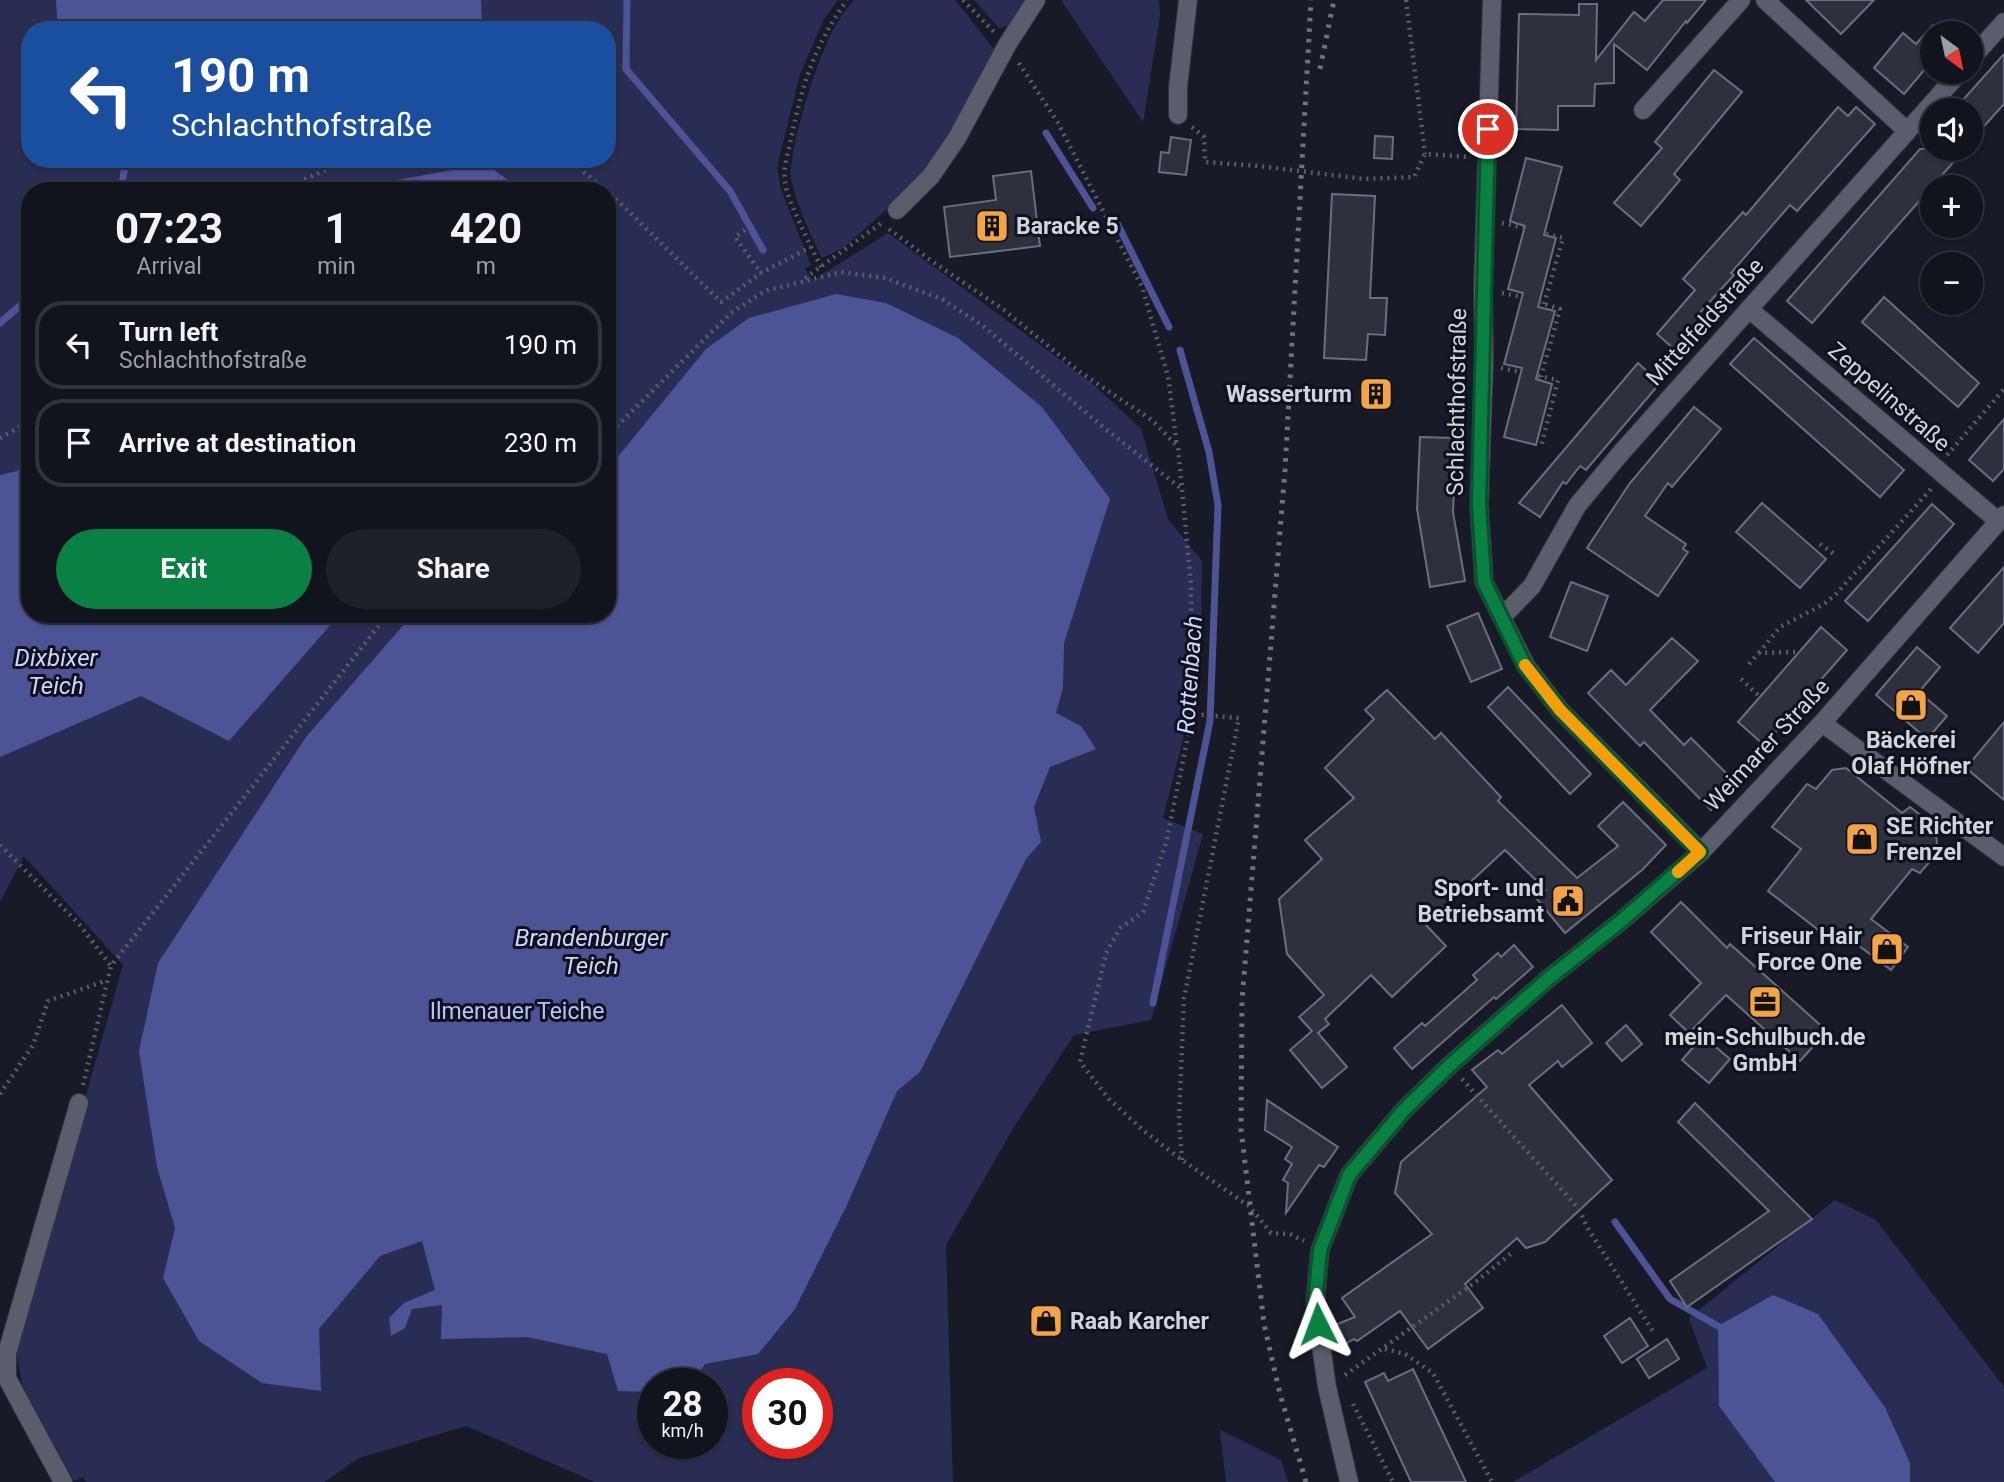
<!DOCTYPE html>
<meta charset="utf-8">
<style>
body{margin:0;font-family:Roboto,sans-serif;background:#1f212a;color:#f1f3f6;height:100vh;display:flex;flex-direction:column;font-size:26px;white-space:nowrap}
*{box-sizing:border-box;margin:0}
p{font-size:23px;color:#9c9ea4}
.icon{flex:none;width:38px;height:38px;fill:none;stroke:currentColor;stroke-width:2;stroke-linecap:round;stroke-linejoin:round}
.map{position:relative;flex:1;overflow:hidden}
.panel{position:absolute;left:21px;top:182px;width:595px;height:441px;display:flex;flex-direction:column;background:#12141d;border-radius:28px;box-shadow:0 2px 5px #0004,0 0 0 2px #31333b}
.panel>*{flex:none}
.guide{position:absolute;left:21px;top:21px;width:595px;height:147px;border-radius:28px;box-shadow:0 2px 5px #0004,0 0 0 2px #31333b;background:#1a4fa0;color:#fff;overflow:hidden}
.needle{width:46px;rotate:147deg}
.controls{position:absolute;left:1920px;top:21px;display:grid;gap:14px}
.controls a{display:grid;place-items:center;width:63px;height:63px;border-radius:50%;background:#12141d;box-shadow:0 2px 5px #0004,0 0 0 2px #31333b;font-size:35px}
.speed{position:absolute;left:637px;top:1368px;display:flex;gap:14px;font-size:35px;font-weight:700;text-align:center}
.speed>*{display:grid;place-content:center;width:91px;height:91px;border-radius:50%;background:#12141d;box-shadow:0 2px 5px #0004,0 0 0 2px #31333b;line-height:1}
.speed small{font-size:18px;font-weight:400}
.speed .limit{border:10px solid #d22;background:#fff;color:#111}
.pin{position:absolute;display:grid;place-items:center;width:60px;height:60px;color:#fff;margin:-30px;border:4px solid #fff;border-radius:50%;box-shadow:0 2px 7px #0007}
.me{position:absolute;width:77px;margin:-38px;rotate:357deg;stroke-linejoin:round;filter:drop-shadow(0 0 5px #0008)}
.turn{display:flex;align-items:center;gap:24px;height:147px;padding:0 35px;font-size:32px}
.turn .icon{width:91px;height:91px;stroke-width:2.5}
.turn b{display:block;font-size:49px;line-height:60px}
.eta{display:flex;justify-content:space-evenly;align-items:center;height:119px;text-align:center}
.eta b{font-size:42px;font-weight:700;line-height:49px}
.button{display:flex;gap:14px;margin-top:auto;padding:14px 35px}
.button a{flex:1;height:80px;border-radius:42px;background:#0b8043;color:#fff;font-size:28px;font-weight:700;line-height:80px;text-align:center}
.button a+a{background:#1f212a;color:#f1f3f6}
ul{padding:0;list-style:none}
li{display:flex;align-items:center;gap:21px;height:88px;margin:0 14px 10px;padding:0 21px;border:4px solid #31333b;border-radius:28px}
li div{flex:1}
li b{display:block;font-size:26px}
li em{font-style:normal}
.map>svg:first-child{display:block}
.green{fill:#292d54;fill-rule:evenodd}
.water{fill:#4d5496}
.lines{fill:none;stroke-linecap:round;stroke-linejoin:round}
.stream{stroke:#4d5496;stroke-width:7}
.building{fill:#2e303e;stroke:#6b6e7e;stroke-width:2}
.minor-casing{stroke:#31333c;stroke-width:20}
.path{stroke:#5c5e6a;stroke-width:4.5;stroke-dasharray:2 5;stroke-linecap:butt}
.minor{stroke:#5a5d6c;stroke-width:18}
.rail{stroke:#70727d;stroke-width:5;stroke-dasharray:3.5 7;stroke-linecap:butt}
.route-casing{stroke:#07532c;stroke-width:18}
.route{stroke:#0b8043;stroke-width:12}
.slow{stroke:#f59e0b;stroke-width:12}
.labels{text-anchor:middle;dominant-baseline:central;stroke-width:6;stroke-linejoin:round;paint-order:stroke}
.poi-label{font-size:23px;font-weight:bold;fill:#d2d4dd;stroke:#0f111d;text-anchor:start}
.street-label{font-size:23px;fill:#d2d4dd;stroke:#0f111d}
.park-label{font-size:23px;fill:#b9c2fc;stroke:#0f111d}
.water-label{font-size:24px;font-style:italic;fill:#cfd6fd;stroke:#0f111d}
</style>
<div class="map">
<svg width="2004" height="1482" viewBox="0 0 2004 1482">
<rect width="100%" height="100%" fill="#181a27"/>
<g class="green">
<path d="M0 0H838L824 19 800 74 777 167 781 190 811 265 805 269 813 280 888 233 1093 384 1141 429 1168 519 1202 561 1201 644 1193 700 1163 818 1203 834 1151 1020 1074 1035 1017 1122 946 1245 953 1482H595L466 1426 359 1458 324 1482H86L83 1477 74 1481 23 1387 15 1346 123 965 24 856 0 902ZM30 30H607V159H30ZM30 191H607V614H30ZM653 1384H712V1444H653ZM758 1384H817V1444H758Z"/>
<path d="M854 0H955L998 54 997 60 926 170 896 201 843 248 822 258C814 242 790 190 791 174 791 140 820 49 838 21 842 14 849 7 854 0Z"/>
<path d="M974 0H1026L1009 26 999 28Z"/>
<path d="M1061 0H1159L1160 16 1143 122Z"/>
<path d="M1835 1200 1876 1220 2004 1387V1482H1910V1463L1885 1407 1818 1314 1773 1296 1719 1406 1775 1482H1513L1707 1368 1689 1318Z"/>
<path d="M1220 1430 1281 1460 1288 1482H1226Z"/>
</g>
<g class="water">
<path d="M56 0H481L482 25 479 30H58Z"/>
<path d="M486 164 523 191H358L375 184Z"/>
<path d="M607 278 618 393 607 397Z"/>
<path d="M836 294 886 303 958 338 1042 407 1110 499 1064 643 1063 688 1056 713 1081 726 1096 749 1050 767 1034 807 1041 842 1026 859 920 1072 897 1091 847 1205 795 1309 758 1354 705 1364 692 1384H653V1392L618 1391 607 1354 527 1337 441 1339 442 1305 412 1309 405 1328 391 1336 389 1318 404 1303 435 1290 422 1241 380 1256 319 1329 321 1391 262 1383 199 1341 163 1278 175 1228 157 1167 139 1051 158 963 306 737 413 614H607V470L706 349 749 318Z"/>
<path d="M30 458V614H340L229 741 141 696 0 757V475L17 471Z"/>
<path d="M1773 1295 1818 1314 1885 1407 1910 1463V1482H1775L1719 1406 1718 1326Z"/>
</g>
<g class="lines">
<g class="stream">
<path d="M627 0 626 69 730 191 763 250"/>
<path d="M1046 133 1093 208"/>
<path d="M121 191 126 159"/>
<path d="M1115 219 1169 327"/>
<path d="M0 323 30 297"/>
<path d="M1153 1003 1210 721 1218 505 1209 452 1180 350"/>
<path d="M1615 1222 1670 1299 1718 1326"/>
</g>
</g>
<g class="building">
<path d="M1663 0H1706L1687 23 1686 21 1647 70 1614 44V83L1595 84 1594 106H1558V130L1516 129 1519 14 1579 15V4H1597L1596 60 1634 12 1645 21Z"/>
<path d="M1806 0H1874L1841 34Z"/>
<path d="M1932 26V61L1904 94 1874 68 1903 33 1916 44Z"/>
<path d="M2004 54V104L1970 142V110H1954Z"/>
<path d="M1714 70 1742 92 1674 174 1680 180 1641 226 1614 203 1662 148 1655 142Z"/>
<path d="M1838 107 1848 116 1856 107 1875 124 1797 211 1790 205 1731 273 1734 275 1696 317 1708 328 1683 357 1657 334 1695 290 1683 279 1743 212 1746 215Z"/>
<path d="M1375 136 1393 137 1392 159 1374 158Z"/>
<path d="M1171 137 1191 140 1186 175 1159 172 1161 152 1169 153Z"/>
<path d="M1920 149H1965L1812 323 1787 301Z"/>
<path d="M1526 158 1562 167 1544 235 1556 238 1538 307 1555 311 1536 379 1552 384 1536 445 1504 437 1522 368 1504 364 1523 293 1508 289 1525 226 1510 221Z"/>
<path d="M1031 171 1040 246 950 257 944 207 996 200 993 176Z"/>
<path d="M1332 194 1375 196 1370 298H1387L1385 335 1368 334 1366 360 1324 358Z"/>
<path d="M1884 297 1979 383 1958 407 1862 322Z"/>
<path d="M1754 338 1904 470 1880 497 1730 364Z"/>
<path d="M1638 363 1660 383 1586 470 1580 466 1566 484 1563 482 1540 517 1519 503Z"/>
<path d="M1371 379 1386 386 1387 397 1383 402 1373 403 1368 400 1365 390Z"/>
<path d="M1694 407 1721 429 1672 487 1668 483 1645 516 1686 544 1683 549 1688 552 1658 596 1587 548 1630 483Z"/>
<path d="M2004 419V469L1993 481 1969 460Z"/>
<path d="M1420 437 1456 438 1453 512 1465 581 1430 587 1417 509Z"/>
<path d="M1762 503 1826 559 1800 588 1736 532Z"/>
<path d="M1932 504 1954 524 1868 621 1845 601Z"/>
<path d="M2004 567V623L1978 653 1950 628Z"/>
<path d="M1571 582 1608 596 1587 651 1550 637Z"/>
<path d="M1478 613 1502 669 1471 682 1447 626Z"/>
<path d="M1821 627 1847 650 1764 745 1738 722Z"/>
<path d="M1672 638 1698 661 1650 710 1684 745 1691 738 1737 784 1711 810 1644 742 1640 746 1588 693 1611 670 1626 685Z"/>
<path d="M1917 647 1940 667 1919 692 1947 716 1927 739 1876 695Z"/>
<path d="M1508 687 1591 774 1570 794 1488 707Z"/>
<path d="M1387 690 1435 739 1441 733 1501 797 1498 801 1577 878 1618 846 1598 826 1623 802 1666 845 1642 870 1565 933 1536 898 1546 890 1505 850 1425 924 1446 946 1392 997 1371 975 1325 1019 1329 1024 1318 1033 1347 1067 1322 1088 1290 1050 1312 1031 1299 1017 1324 995 1287 954 1279 899 1322 859 1305 840 1354 798 1325 768 1374 719 1365 710Z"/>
<path d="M2004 722V800L1966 768Z"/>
<path d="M1846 768 1902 813 1910 807 1935 826 1938 852 1920 873 1912 869 1871 919 1908 947 1891 970 1846 936 1839 946 1768 891 1801 849 1772 827 1807 784 1816 789 1832 770Z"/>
<path d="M1681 902 1727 948 1730 944 1827 1031 1800 1061 1726 995 1689 1033 1670 1015 1701 983 1651 932Z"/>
<path d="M1514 945 1533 967 1496 999 1494 997 1412 1069 1394 1048 1422 1023 1425 1026 1477 980 1473 975 1498 953 1501 957Z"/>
<path d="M1562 1005 1592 1043 1562 1067 1558 1061 1529 1085 1612 1180 1545 1242 1526 1248 1517 1238 1465 1284 1483 1308 1428 1349 1400 1311 1357 1341 1354 1339 1337 1349 1332 1343 1330 1327 1355 1317 1342 1298 1432 1234 1395 1193 1401 1162 1487 1087 1472 1070 1498 1050 1502 1054Z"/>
<path d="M1626 1025 1642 1044 1622 1061 1606 1043Z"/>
<path d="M1703 1036 1730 1059 1709 1083 1682 1060Z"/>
<path d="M1267 1100 1338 1147 1324 1167 1319 1165 1286 1213 1288 1183 1283 1180 1292 1164 1285 1159 1292 1147 1265 1130Z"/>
<path d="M1695 1103 1812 1219 1687 1307 1670 1281 1769 1211 1678 1122Z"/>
<path d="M1630 1318 1648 1346 1622 1363 1604 1336Z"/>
<path d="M1667 1339 1679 1359 1649 1378 1637 1359Z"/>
<path d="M1413 1369 1466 1482H1411L1365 1382 1384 1373 1388 1381Z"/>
</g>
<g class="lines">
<defs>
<g id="minor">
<path d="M1492 0 1483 289 1484 364 1479 504 1484 582 1526 666 1560 710 1701 852"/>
<path d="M1765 0 1906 130"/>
<path d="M1970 60 2004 22"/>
<path d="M1643 110 1741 0"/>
<path d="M1178 115V87L1188 0"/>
<path d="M897 210 931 176 957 138 1007 45 1036 0"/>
<path d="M1749 309 1998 521"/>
<path d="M1502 617 1532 586 1577 506 1620 454 1960 72"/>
<path d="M1822 723 2004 857"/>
<path d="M63 1482 7 1378V1353L79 1103"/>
<path d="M1349 1482 1327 1387 1315 1303 1320 1250 1349 1175 1404 1110 1450 1065 1549 978 1620 922 1701 852 1822 723 2004 515"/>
</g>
</defs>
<use href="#minor" class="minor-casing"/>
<g class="path">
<path d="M963 0 994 32"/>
<path d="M1406 0 1425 154"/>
<path d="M1019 63 1058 123 1142 287 1168 376 1177 446"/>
<path d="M1192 127 1204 137 1205 162 1259 166 1364 179 1414 177 1425 154 1469 157"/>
<path d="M567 159 610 193 721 302 761 273 811 247"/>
<path d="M279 191 343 162 358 159"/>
<path d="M1502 223 1525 228"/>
<path d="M889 229 933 262 1004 310 1080 372 1153 421 1178 447 1191 584 1192 717 1166 843 1143 912 1120 928 1106 953 1080 1062 1109 1099 1144 1131 1182 1160 1249 1206 1271 1233 1290 1234 1304 1241"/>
<path d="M745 230 735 237 761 273"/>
<path d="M821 267C812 248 787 201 785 182 783 168 788 153 791 139 802 85 814 46 847 0"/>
<path d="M805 278 883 222"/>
<path d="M1502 293 1522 297"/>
<path d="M1539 302 1560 309 1541 377"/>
<path d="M1544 304 1563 238 1544 233"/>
<path d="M1501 368 1521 372"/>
<path d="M1538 376 1558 380 1541 447"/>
<path d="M607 436 731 313 765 291 841 272 885 278 942 299 983 326 1103 427 1183 490"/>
<path d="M0 438 20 427 30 418"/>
<path d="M1947 455 2004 389"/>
<path d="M1820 544 1834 554"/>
<path d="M1759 653 1780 627 1824 604 1835 595 1931 489"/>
<path d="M1749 664 1759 653 1799 652"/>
<path d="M1741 679 1760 697"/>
<path d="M0 845 79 924 111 966"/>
<path d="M1462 1079 1579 1209 1587 1227 1654 1333"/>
<path d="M83 1085 111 966 388 614"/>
<path d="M0 1094 33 1045 48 1001 105 981"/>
<path d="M1182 1160 1179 1119 1184 999 1239 718 1203 715 1192 717"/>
<path d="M1385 1349 1405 1354 1433 1373 1492 1482"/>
<path d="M1345 1375 1474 1283 1513 1252"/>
<path d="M1353 1404 1393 1482"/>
</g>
<use href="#minor" class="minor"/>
<g class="rail">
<path d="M1320 69 1334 0"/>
<path d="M1306 1482 1280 1394 1264 1324 1241 1129 1242 1001 1285 470 1311 0"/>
</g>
</g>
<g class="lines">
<defs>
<path id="route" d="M1318 1324 1315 1303 1320 1250 1349 1175 1404 1110 1450 1065 1549 978 1620 922 1700 852 1560 710 1525 666 1484 582 1479 503 1488 129"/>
</defs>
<use href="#route" class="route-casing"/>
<use href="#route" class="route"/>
<path class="slow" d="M1525 665 1560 710 1700 852 1678 872"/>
</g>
<defs>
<symbol id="building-square" viewBox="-11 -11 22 22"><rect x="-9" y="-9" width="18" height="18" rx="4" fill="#f4a444" stroke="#0f111d"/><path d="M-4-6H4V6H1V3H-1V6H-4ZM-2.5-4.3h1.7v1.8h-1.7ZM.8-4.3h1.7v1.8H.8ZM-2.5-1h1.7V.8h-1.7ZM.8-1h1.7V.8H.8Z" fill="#111"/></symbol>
<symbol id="shop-square" viewBox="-11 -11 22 22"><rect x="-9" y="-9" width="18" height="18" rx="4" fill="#f4a444" stroke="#0f111d"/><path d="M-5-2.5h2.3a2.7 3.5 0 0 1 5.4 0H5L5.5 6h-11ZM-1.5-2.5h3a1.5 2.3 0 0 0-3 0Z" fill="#111"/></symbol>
<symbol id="civic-square" viewBox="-11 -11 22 22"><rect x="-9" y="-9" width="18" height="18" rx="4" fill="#f4a444" stroke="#0f111d"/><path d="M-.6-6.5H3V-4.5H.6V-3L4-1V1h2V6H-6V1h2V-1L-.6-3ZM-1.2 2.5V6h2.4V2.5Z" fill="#111"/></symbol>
<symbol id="office-square" viewBox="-11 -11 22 22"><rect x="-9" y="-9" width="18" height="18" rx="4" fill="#f4a444" stroke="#0f111d"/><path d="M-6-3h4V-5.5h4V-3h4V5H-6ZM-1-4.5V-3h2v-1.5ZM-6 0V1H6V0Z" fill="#111"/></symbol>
</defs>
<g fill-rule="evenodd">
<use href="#building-square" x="973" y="207" width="38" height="38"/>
<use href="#building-square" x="1357" y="375" width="38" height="38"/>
<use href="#shop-square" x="1892" y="686" width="38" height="38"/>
<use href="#shop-square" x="1843" y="820" width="38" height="38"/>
<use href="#civic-square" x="1549" y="882" width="38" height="38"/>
<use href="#shop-square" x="1868" y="930" width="38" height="38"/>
<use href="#office-square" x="1746" y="983" width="38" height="38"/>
<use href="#shop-square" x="1027" y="1302" width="38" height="38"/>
</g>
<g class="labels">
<g class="poi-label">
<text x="1016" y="226">Baracke 5</text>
<text x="1352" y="394" text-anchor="end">Wasserturm</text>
<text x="1911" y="740" text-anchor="middle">Bäckerei<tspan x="1911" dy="26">Olaf Höfner</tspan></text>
<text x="1886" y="826">SE Richter<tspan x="1886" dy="26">Frenzel</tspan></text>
<text x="1544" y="888" text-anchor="end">Sport- und<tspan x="1544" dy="26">Betriebsamt</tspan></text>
<text x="1862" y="936" text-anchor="end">Friseur Hair<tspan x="1862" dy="26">Force One</tspan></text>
<text x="1765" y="1037" text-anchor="middle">mein-Schulbuch.de<tspan x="1765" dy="26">GmbH</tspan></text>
<text x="1070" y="1321">Raab Karcher</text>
</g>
<g class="street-label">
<text transform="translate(1705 322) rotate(-48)">Mittelfeldstraße</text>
<text transform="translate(1889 397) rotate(41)">Zeppelinstraße</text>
<text transform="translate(1457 402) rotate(-89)">Schlachthofstraße</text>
<text transform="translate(1767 745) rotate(-47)">Weimarer Straße</text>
</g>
<g class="park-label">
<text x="517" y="1011">Ilmenauer Teiche</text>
</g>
<g class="water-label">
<text x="56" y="658">Dixbixer<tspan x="56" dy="28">Teich</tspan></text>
<text transform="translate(1190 675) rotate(-86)">Rottenbach</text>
<text x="591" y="938">Brandenburger<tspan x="591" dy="28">Teich</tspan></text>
</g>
</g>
</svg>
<div class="controls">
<a><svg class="needle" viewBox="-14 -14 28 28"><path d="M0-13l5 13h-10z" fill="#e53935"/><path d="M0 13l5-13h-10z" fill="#9c9ea4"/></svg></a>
<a><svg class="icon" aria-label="sound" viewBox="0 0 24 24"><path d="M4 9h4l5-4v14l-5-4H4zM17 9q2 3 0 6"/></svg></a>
<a>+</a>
<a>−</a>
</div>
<div class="speed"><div>28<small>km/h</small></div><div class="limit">30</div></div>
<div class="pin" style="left:1488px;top:129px;background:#d93025"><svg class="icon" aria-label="arrive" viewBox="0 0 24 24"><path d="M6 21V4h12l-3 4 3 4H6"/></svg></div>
<svg class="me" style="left:1318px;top:1324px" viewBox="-20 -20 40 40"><path d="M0-17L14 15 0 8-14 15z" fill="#0b8043" stroke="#fff" stroke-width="4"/></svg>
<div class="guide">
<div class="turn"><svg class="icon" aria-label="left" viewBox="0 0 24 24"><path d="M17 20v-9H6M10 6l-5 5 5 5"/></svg><div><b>190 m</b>Schlachthofstraße</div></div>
</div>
<section class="panel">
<div class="eta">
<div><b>07:23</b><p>Arrival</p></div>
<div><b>1</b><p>min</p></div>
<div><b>420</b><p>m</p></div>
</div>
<ul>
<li><svg class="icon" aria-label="left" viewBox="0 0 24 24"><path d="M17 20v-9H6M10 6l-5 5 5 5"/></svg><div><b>Turn left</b><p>Schlachthofstraße</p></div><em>190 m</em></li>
<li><svg class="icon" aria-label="arrive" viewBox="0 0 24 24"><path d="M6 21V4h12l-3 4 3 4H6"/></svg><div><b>Arrive at destination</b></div><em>230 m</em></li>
</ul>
<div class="button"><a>Exit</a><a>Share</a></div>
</section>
</div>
